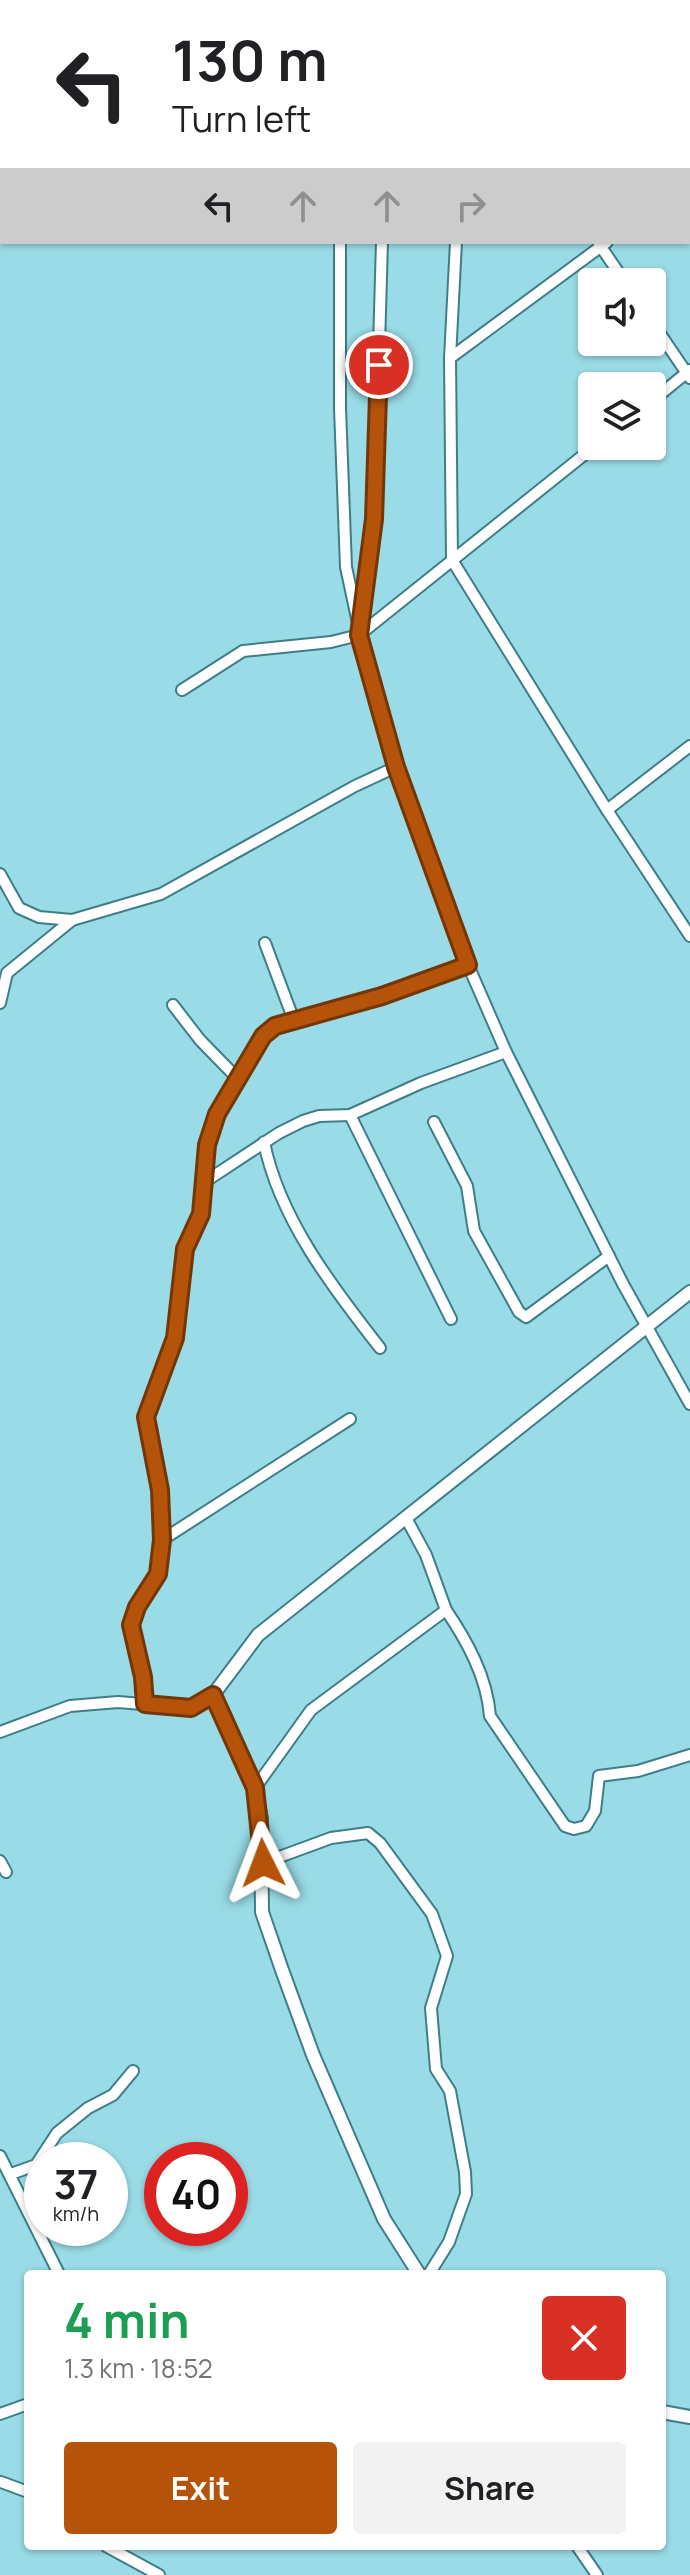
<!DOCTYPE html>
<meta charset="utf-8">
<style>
body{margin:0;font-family:Manrope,sans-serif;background:#f2f2f2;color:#202124;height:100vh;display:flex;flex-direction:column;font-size:30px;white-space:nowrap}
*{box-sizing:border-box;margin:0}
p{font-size:26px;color:#757577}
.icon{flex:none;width:44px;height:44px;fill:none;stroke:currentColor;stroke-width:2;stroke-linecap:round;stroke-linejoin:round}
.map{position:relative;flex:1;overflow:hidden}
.sheet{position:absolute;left:24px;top:2270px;width:642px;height:280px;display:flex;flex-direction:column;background:#fff;border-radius:8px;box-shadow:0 2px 6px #0004}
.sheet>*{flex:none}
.hud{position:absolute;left:0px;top:0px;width:690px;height:244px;box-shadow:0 2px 6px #0004;background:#fff;color:#202124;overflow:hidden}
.fabs{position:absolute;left:578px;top:268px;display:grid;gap:16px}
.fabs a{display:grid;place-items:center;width:88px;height:88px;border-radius:8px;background:#fff;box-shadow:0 2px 6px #0004;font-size:40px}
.speed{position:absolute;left:24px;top:2142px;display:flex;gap:16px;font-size:40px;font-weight:700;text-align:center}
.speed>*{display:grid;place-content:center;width:104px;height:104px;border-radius:50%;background:#fff;box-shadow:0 2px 6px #0004;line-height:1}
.speed small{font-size:20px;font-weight:400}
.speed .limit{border:12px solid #d22;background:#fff;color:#111}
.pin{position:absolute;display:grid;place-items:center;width:68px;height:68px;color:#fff;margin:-34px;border:4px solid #fff;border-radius:50%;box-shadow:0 2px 8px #0007}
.me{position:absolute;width:88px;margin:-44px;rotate:357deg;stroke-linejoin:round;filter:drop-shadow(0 0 6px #0008)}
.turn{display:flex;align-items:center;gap:28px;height:168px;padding:0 40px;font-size:36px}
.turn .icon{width:104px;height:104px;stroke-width:2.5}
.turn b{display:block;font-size:56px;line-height:68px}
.lanes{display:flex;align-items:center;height:76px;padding:0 40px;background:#0003;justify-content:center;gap:40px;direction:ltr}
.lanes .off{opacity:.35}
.round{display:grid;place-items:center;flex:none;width:84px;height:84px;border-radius:8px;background:#f2f2f2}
.summary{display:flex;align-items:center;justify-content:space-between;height:136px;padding:0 40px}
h1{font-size:48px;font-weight:700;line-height:60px;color:#1e9e55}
.button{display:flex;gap:16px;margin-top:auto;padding:16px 40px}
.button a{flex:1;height:92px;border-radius:8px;background:#b45309;color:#fff;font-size:32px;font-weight:700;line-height:92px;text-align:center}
.button a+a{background:#f2f2f2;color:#202124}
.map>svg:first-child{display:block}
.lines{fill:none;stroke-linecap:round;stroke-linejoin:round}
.minor-casing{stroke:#3e7e89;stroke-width:14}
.tertiary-casing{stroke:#3e7e89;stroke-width:16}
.minor{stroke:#fff;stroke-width:10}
.tertiary{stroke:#fff;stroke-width:12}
.route-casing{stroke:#753606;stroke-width:20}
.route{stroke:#b45309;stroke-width:14}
</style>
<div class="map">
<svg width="690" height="2575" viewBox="0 0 690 2575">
<rect width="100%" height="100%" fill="#99dbe6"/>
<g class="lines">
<defs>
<g id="minor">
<path d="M187 0 188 2"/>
<path d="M30 2 34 0"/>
<path d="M347 2V0"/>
<path d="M388 2V0"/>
<path d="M469 2V0"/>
<path d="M544 2 547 0"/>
<path d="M0 28 2 23"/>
<path d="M0 153 2 157"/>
<path d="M688 180 690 179"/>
<path d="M340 242V408L346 567 358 623"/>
<path d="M382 242 374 519 359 635 396 767 468 965 506 1052 623 1284 690 1404"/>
<path d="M456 242 450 358 452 560 607 810 690 746"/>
<path d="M599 244 625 282"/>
<path d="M652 322 690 378"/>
<path d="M450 358 607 242"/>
<path d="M652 401 690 370"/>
<path d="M182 690 243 651 331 642 359 635 595 446"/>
<path d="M607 810 690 936"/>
<path d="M0 874 19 908 39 917 72 920 161 894 355 786 396 767"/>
<path d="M265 943 293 1018"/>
<path d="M0 1003 7 973 72 920"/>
<path d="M173 1005 200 1040 237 1078"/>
<path d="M350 1115 451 1319"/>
<path d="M434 1122 467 1186 474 1231 519 1312 526 1317 609 1256"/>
<path d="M264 1142C279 1218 333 1288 380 1348"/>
<path d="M206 1181 279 1133 303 1121 319 1116 350 1115 421 1083 506 1052"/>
<path d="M162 1540 350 1419"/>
<path d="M446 1610C467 1641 487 1677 490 1716L565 1826 574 1829 586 1826 595 1811 599 1776 638 1771 690 1755"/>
<path d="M145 1704 143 1677 131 1625 137 1607 158 1574 162 1540 160 1490 146 1417 175 1338 185 1249 201 1214 206 1181 207 1145 231 1086 263 1036 275 1026 382 996 468 965"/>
<path d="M0 1732 70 1706 118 1702 191 1708 213 1695"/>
<path d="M255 1788 311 1710 446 1610 426 1555 406 1518"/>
<path d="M0 1861 6 1872"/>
<path d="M263 1863 331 1838 368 1833 380 1843 432 1914 447 1956 431 2008 436 2069 450 2091 465 2172 466 2194 449 2242 429 2274"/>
<path d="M0 2156 59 2274"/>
<path d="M11 2174 36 2165 57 2133 88 2108 113 2095 133 2071"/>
<path d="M0 2414 28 2404"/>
<path d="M1 2482 28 2492"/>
<path d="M106 2546 159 2575"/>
<path d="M577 2546 597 2575"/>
</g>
<g id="tertiary">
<path d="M419 2274 384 2219 313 2055 282 1970 262 1912 261 1818 255 1788 213 1695 258 1635 690 1292"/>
<path d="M662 2412 690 2417"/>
</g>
</defs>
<use href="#minor" class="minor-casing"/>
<use href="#tertiary" class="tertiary-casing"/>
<use href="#minor" class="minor"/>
<use href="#tertiary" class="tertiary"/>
</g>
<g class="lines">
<defs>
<path id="route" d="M263 1863 255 1788 213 1695 191 1708 145 1704 143 1677 131 1625 137 1607 158 1574 162 1540 160 1490 146 1417 175 1338 185 1249 201 1214 207 1145 217 1114 263 1036 275 1026 382 996 468 965 396 767 359 635 374 519 379 365"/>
</defs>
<use href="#route" class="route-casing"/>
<use href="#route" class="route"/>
</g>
</svg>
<div class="fabs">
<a><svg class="icon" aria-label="sound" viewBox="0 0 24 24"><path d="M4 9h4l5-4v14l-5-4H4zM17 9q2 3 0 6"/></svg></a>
<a><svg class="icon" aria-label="layers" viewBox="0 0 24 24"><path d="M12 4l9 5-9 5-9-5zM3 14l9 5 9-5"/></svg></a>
</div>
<div class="speed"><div>37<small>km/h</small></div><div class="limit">40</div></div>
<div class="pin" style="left:379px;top:365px;background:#d93025"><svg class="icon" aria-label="arrive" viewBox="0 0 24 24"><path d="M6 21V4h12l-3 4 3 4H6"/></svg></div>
<svg class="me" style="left:263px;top:1863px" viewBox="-20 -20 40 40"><path d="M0-17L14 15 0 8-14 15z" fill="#b45309" stroke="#fff" stroke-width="4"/></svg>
<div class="hud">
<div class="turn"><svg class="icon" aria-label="left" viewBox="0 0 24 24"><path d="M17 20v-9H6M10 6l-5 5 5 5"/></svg><div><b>130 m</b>Turn left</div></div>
<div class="lanes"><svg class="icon" aria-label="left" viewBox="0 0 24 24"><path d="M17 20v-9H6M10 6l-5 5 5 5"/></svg><svg class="icon off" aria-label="ahead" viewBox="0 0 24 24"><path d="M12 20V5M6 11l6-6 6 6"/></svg><svg class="icon off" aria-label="ahead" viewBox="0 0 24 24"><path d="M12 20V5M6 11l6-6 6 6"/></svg><svg class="icon off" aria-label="right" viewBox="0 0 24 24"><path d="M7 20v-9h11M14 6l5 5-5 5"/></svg></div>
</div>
<section class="sheet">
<div class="summary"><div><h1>4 min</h1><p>1.3 km · 18:52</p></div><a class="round" style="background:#d93025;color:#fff"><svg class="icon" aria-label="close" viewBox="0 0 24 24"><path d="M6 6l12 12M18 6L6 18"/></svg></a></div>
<div class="button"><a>Exit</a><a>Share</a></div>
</section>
</div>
